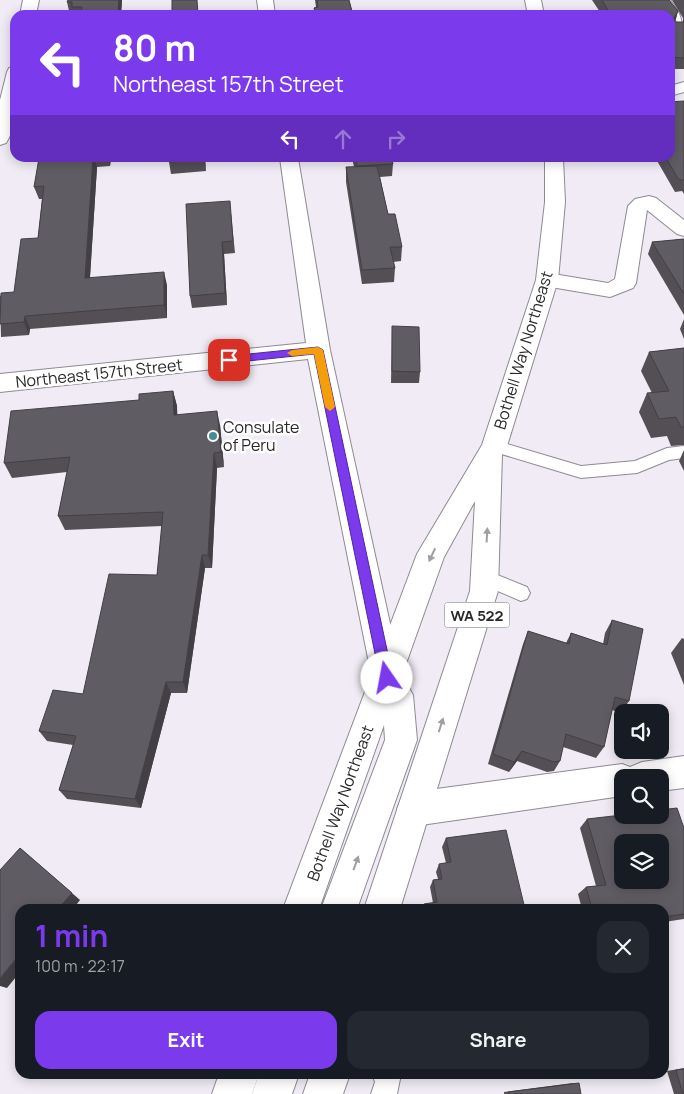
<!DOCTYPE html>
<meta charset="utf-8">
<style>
body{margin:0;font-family:Manrope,sans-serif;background:#242831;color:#f1f3f6;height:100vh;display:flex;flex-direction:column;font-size:19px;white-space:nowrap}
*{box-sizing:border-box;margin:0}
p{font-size:16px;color:#9ea1a6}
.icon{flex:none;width:28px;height:28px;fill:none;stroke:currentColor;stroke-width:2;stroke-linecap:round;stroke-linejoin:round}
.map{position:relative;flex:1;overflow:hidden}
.details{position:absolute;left:15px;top:904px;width:654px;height:175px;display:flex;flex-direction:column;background:#171b24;border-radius:15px;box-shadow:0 2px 12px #0003}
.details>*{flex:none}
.guide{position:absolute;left:10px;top:10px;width:665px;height:152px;border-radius:15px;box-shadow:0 2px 12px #0003;background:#7c3aed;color:#fff;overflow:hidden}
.controls{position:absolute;left:614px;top:704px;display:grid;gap:10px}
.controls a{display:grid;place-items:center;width:55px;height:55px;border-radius:10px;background:#171b24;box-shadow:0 2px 12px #0003;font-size:25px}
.pin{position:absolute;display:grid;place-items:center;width:42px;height:42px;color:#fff;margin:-21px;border-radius:10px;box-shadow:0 2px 8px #0006}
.me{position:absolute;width:55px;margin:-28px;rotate:348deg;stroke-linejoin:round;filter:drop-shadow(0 0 4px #0008)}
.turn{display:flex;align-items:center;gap:18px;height:105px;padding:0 20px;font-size:22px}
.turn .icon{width:65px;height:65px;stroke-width:2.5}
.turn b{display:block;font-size:35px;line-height:42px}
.lanes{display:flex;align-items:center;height:48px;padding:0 20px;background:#0003;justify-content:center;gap:25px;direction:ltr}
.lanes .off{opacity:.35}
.round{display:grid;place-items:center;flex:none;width:52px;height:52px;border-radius:15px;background:#242831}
.head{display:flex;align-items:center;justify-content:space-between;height:85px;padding:0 20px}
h1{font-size:30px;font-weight:700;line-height:38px;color:#7c3aed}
.primary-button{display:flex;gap:10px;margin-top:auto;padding:10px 20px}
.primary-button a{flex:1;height:58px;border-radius:15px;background:#7c3aed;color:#fff;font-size:20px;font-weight:700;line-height:58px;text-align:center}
.primary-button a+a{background:#242831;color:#f1f3f6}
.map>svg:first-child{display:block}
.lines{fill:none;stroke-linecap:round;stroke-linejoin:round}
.service-casing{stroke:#8e8a92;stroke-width:2}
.minor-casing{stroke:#8e8a92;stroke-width:2}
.primary-casing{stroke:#8e8a92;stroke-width:2}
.service{fill:#fff;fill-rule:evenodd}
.minor{fill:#fff;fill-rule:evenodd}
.primary{fill:#fff;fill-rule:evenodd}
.wall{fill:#534f55}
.shaded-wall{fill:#434045}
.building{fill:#605c63;stroke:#434045;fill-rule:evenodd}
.oneway{fill:#9f9ea0}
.route{fill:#7c3aed;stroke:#51269a}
.slow{fill:#f59e0b}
.poi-dot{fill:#458c93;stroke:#fff;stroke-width:2}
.labels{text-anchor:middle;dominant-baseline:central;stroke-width:5;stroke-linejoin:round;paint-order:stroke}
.shield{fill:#fff;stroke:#6a686b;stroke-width:1}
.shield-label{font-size:15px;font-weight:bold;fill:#2a282b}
.street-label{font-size:16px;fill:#2a282b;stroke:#fff}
.poi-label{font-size:16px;fill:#2a282b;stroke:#fff;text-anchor:start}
</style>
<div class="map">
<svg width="684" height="1094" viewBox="0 0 684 1094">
<rect width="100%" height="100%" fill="#f0ebf4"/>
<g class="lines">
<defs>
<g id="service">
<path d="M660 0H670C678 10 684 19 681 32H673L672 30 677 22Z"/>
<path d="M494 440 581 466 635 461 667 448 684 446V458L669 460 637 473 581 478 488 450 486 446 488 442Z"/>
<path d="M485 570 527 587 530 593 527 599 521 601 479 583 476 578 479 573Z"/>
<path d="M372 1074H401L397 1094H371L375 1082Z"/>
</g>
<g id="minor">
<path d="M23 0H39L36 15H20Z"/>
<path d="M257 0H273L275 15H259Z"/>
<path d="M15 67C15 88 19 125 6 143L0 145V100L7 72 9 68Z"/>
<path d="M684 82V92L670 96V86Z"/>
<path d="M280 158H298L330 350 402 678 398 688 387 692 376 688 372 678 308 359 0 392V374L306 343Z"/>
<path d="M649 196 656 198 684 220V236L677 234 647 210 636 283 633 288 610 297 539 285 536 280 539 275 547 273 608 283 615 279 628 206 635 199Z"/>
<path d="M684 756V788L660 791V778H622V796L414 826 402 821 397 809 402 797 414 792 622 764 630 767 642 762Z"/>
</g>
<g id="primary">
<path d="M525 0H541L544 15H528Z"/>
<path d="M545 158H563L565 202 558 280 507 446 502 454 498 591 400 909H364L470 591 475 501 444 557 402 675 413 695 417 740 357 909H321L385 740 384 725 319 909H283L417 554 482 445 536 280 545 202Z"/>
<path d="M219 1074H259L252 1094H212Z"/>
<path d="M259 1074H299L292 1094H252Z"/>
<path d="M310 1074H350L343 1094H303Z"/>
</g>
</defs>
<use href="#service" class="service-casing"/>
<use href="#minor" class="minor-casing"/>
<use href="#primary" class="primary-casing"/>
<use href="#service" class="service"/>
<use href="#minor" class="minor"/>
<use href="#primary" class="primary"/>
</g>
<g class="wall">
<path d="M68 0H122L121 15H70L67 2Z"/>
<path d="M315 0H349L353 15H314V8L316 7Z"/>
<path d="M592 0H669L678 11 675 22H683V18L672 0H684V69H670V15H602Z"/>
<path d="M684 101V194L682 191 675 192 656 159V158H670Z"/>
<path d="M39 158H111L110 166 97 167 90 278 167 285V318L30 329 29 335 1 337 0 296 14 292 38 238 42 199H39L34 187Z"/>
<path d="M205 158 206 171 171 174 169 162Z"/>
<path d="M352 158H391L393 164 392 176 380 177 388 214 402 247 401 261 393 262 395 268 394 282 362 284 346 182V167H354Z"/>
<path d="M231 213 235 253 224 254 227 305 192 308 190 296Z"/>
<path d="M684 239V315L648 254 652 242Z"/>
<path d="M684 319V339L680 329Z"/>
<path d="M392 326 420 372 419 383H391Z"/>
<path d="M684 348V445L671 446 667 436 651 438 639 412 647 393H652L641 371 649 352Z"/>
<path d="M173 391 177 406V415L220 425 224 467 217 468 212 568H205L187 693H171L141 808 67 799 59 790 73 745 47 741 39 731 83 694 157 575 162 526 65 530 58 516 67 472 12 478 4 463 139 400Z"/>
<path d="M684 450V471L679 461Z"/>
<path d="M612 620 629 701 621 713 612 710 604 747 596 758 563 747 560 761 554 771 547 772 517 761 509 772 488 764 523 644 528 631 566 643 571 633 603 644 605 633Z"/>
<path d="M682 638 684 639V685L671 653Z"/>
<path d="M587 819 684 828V919L664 922V909H582L578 894 586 887 596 886 580 828Z"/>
<path d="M446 838 525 909H422L424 904 433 903 430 887 433 880 438 879 436 872 439 864 446 863 442 847Z"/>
<path d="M684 1068V1094H674L667 1071Z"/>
<path d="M573 1083 581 1094H504V1092Z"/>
</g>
<g class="shaded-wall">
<path d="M119 0H122L121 15H118Z"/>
<path d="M678 11 675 22 674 18Z"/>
<path d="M93 158H94L97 167 89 291 85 278Z"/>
<path d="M108 158H111L110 166Z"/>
<path d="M204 158H205L206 171 204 159Z"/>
<path d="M222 242 224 254 227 305 225 293Z"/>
<path d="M164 272 167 285V318L164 305Z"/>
<path d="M25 316 30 329 29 335 24 322Z"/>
<path d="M173 391 177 406 178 430 174 415Z"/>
<path d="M217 411 220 425 224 467 221 452Z"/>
<path d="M214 453 217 468 212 568 208 555Z"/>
<path d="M202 555 205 568 187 693 183 682Z"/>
<path d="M166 682 171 693 141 808 135 799Z"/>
<path d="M522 751 517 761 509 772 514 762Z"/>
<path d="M20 848 80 900 73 909H58Z"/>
<path d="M20 954V972L7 988 0 986V978Z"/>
</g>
<g class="building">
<path d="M68 0H119L118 15H81L82 7H72V2H67Z"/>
<path d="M172 0H197L198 15H172Z"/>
<path d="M317 0H349L353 15H316L314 8 318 7Z"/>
<path d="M602 0H669L678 11 674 18 675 22H684V58L670 57V15H611Z"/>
<path d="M684 101V180H679L666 158H670V102Z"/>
<path d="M39 158H93L85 278 164 272V305L25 316 24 322 0 324 1 293 14 292 21 239 38 238 44 186 34 187Z"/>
<path d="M169 158H204V159L169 162Z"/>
<path d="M355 158H391L393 164 357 166Z"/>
<path d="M377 166 388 214H395L402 247H390L395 268 362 270 346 167Z"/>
<path d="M230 201 233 241 222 242 225 293 190 296 186 204Z"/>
<path d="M684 239V294L652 242Z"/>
<path d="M392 326 419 327 420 372 392 371Z"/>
<path d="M684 348V427H681L676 417 659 419 647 393 669 391 649 352Z"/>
<path d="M173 391 174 415 217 411 221 452 214 453 208 555H202L183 682H166L135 799 59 790 76 736 39 731 53 690 83 694 109 574 157 575 163 512 58 516 70 457 4 463 11 411 139 400V394Z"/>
<path d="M612 620 643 629 629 701 615 697 604 747 566 734 560 761 554 762 522 751 514 762 493 754 528 631 569 644 571 633 607 645Z"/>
<path d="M677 808 684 828V914L664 917V909H592L586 887 606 885 587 819 622 815H660V810ZM622 842H660V880H622Z"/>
<path d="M506 830 525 909H425L424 904 437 902 433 880 442 879 439 864 451 862 446 838Z"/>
<path d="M20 848 72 893 58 909H20V954L0 978V870Z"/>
<path d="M684 1069V1094H683L676 1070Z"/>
<path d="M579 1083 581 1094H509L508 1092Z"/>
</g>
<defs><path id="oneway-solid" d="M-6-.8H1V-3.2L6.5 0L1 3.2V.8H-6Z" transform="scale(1.25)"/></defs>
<g class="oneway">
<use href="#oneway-solid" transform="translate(487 535) rotate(-87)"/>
<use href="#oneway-solid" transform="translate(432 555) rotate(115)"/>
<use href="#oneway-solid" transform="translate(441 725) rotate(-72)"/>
<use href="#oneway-solid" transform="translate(356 863) rotate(-70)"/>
</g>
<path class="route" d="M318 347 323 350 393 678 391 682 387 684 382 682 380 678 314 354 229 363 224 360 229 356Z"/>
<path class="slow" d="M318 347 323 350 335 407 330 411 325 407 314 354 292 356 287 353 292 350Z"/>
<circle class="poi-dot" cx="213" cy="436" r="5"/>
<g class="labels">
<rect class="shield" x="444.5" y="602.5" width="65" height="25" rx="4"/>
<g class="shield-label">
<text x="477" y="615">WA 522</text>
</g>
<g class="street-label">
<text transform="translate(523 350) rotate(-73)">Bothell Way Northeast</text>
<text transform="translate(99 373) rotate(-6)">Northeast 157th Street</text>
<text transform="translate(340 803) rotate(-70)">Bothell Way Northeast</text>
</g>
<g class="poi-label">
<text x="223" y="427">Consulate<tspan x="223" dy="18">of Peru</tspan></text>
</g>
</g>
</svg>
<div class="controls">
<a><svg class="icon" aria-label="sound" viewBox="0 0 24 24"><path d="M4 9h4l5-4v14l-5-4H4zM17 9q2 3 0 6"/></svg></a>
<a><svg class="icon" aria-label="search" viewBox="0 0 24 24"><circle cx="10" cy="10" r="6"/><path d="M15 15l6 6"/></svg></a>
<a><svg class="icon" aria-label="layers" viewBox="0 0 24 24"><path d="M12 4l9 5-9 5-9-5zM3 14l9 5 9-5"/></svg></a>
</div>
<div class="pin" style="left:229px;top:360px;background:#d93025"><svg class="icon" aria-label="arrive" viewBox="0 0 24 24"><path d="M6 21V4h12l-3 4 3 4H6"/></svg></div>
<svg class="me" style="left:387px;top:678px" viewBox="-20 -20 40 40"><circle r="19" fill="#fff"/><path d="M0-13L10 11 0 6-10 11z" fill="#7c3aed"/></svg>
<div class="guide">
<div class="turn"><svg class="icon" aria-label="left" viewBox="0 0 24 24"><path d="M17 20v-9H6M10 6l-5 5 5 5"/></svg><div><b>80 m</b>Northeast 157th Street</div></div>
<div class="lanes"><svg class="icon" aria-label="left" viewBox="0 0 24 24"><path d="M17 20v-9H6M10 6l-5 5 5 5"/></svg><svg class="icon off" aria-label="ahead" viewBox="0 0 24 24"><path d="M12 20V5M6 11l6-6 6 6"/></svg><svg class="icon off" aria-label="right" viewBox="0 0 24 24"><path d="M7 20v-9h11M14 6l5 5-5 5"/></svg></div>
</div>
<section class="details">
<div class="head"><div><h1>1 min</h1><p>100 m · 22:17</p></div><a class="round"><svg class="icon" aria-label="close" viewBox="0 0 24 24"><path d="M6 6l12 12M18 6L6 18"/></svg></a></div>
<div class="primary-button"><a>Exit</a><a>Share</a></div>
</section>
</div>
